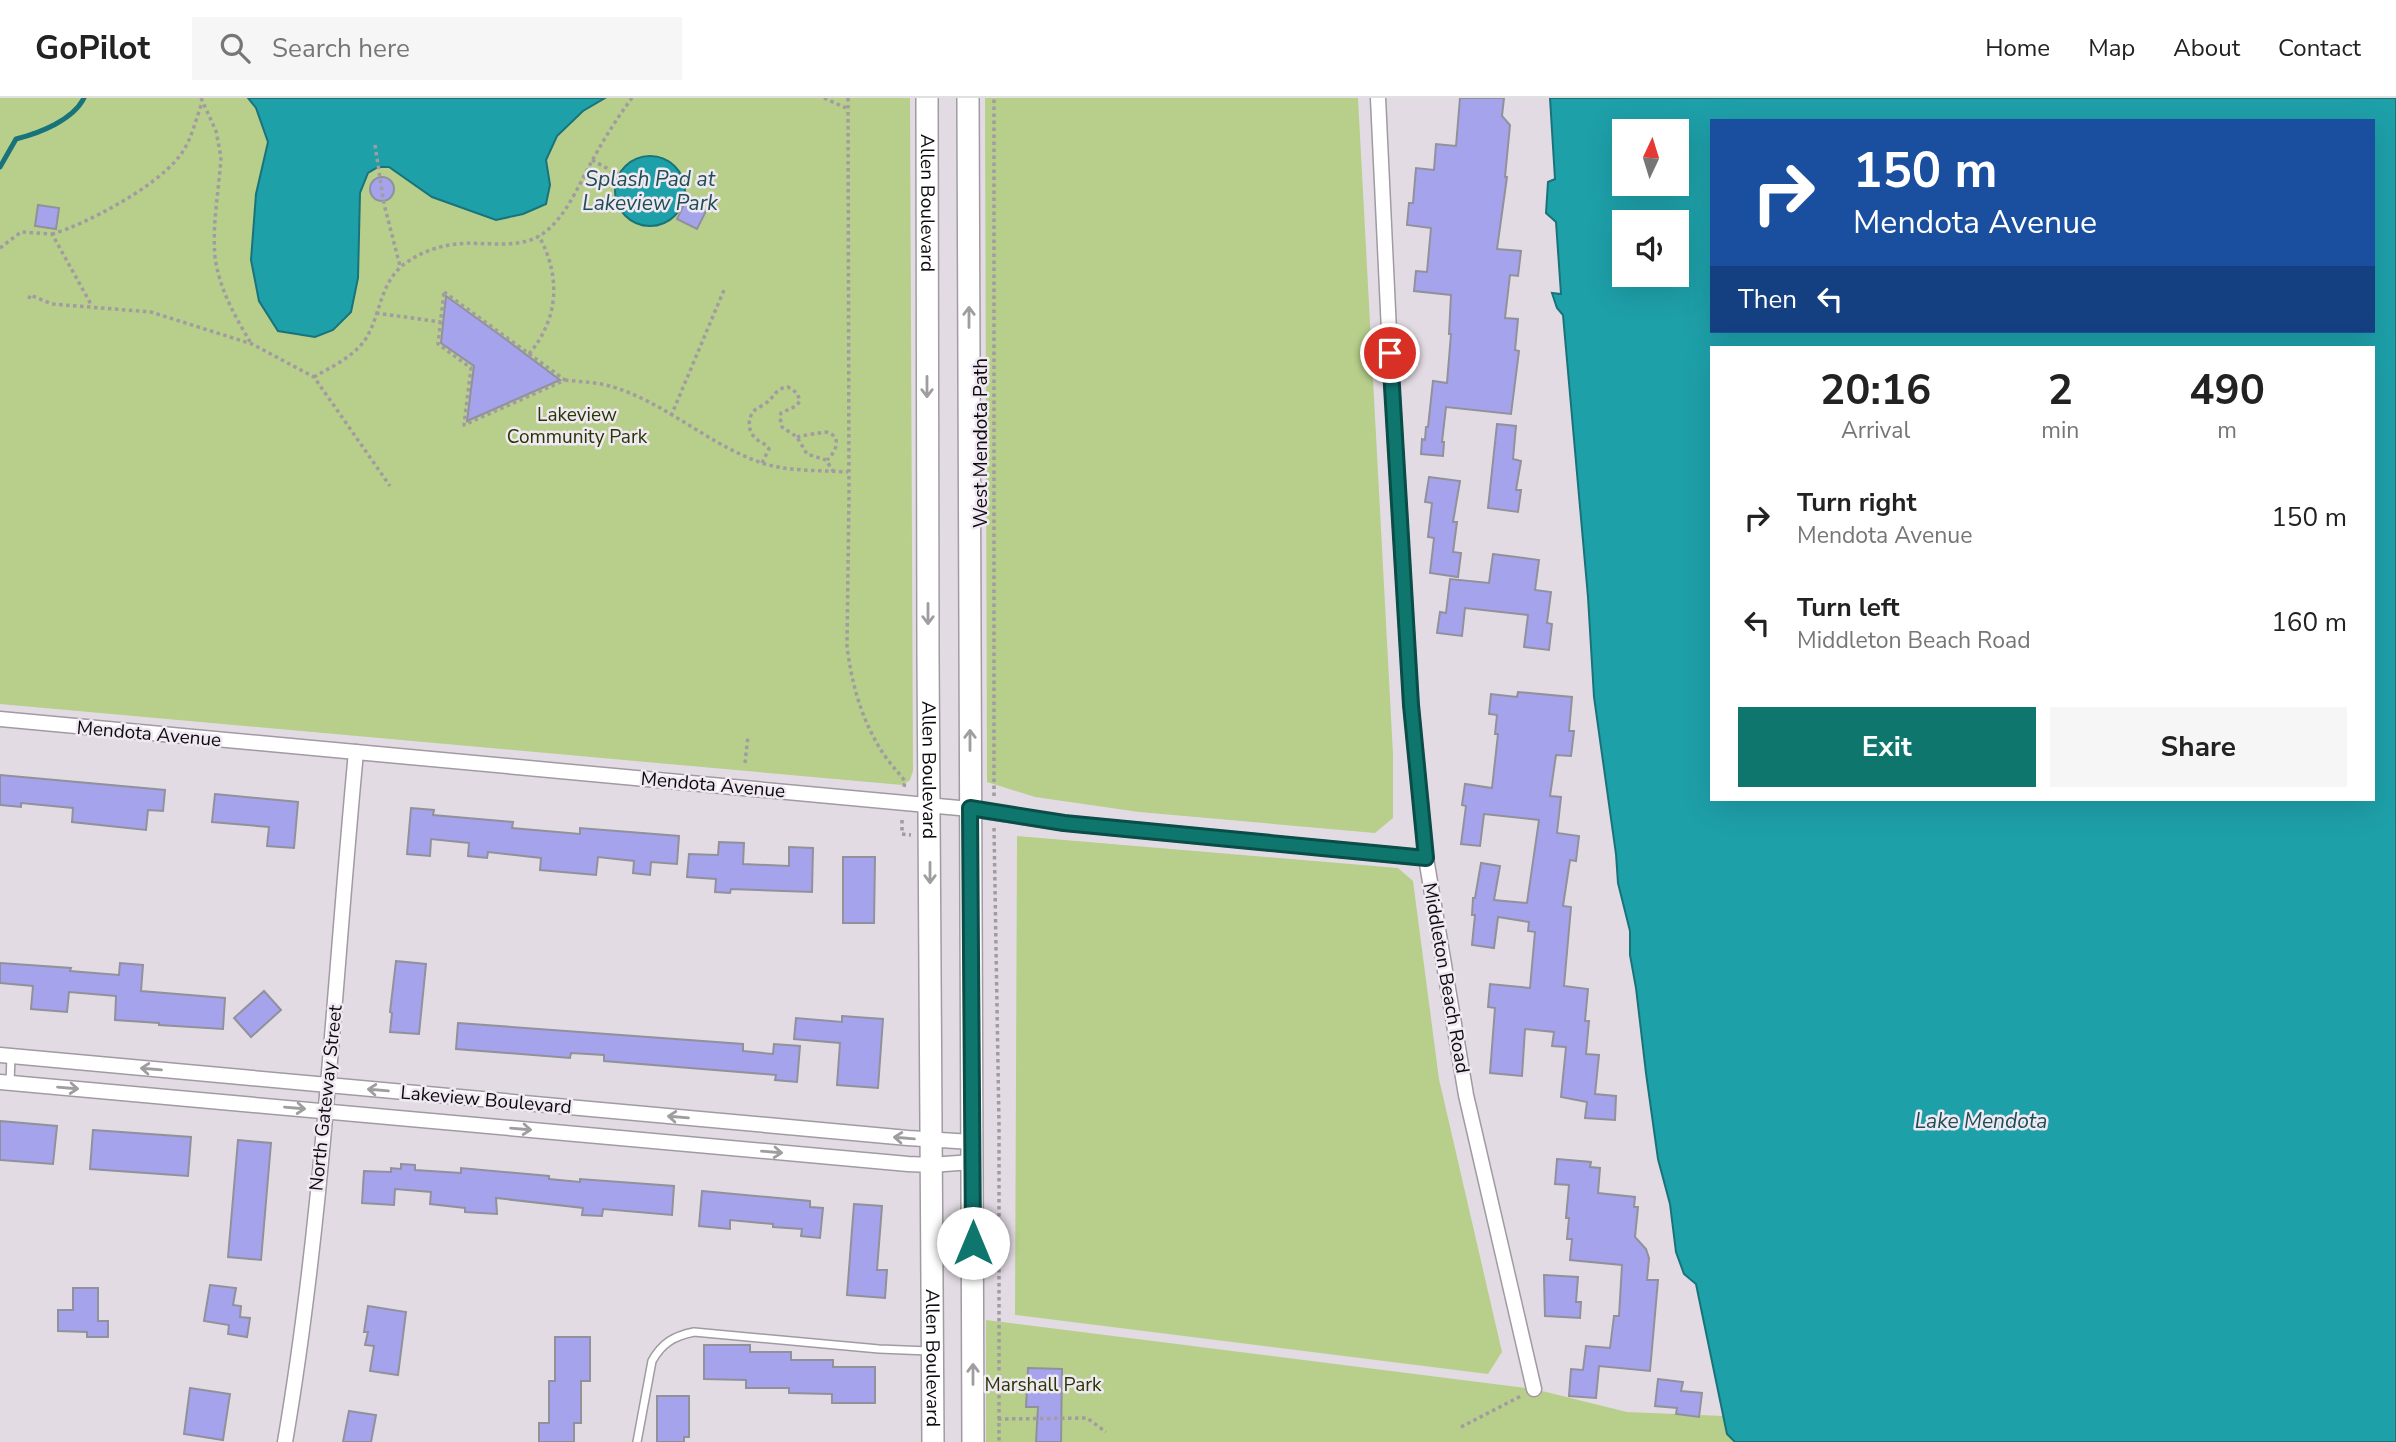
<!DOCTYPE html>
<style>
body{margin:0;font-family:"Nunito Sans",sans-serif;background:#f6f6f6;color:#222;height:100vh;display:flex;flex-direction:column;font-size:26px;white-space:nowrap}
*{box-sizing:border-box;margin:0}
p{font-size:23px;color:#767676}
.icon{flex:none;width:38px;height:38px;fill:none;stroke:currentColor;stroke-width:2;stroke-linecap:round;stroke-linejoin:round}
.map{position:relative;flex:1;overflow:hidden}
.side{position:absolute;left:1710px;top:248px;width:665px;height:455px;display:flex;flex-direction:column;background:#fff;border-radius:0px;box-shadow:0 7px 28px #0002}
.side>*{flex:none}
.banner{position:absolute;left:1710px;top:21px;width:665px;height:214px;border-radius:0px;box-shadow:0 7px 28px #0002;background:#1a4fa0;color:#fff;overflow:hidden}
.needle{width:46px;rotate:4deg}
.controls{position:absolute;left:1612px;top:21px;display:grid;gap:14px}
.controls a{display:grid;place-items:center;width:77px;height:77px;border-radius:0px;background:#fff;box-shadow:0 7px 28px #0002;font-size:35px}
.pin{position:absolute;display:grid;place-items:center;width:60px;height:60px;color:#fff;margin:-30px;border:4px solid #fff;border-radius:50%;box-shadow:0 2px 7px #0007}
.me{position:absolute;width:77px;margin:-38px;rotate:0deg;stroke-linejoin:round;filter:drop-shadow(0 0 5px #0008)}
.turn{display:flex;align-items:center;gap:24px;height:147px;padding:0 28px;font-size:32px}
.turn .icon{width:91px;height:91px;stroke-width:2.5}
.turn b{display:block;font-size:49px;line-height:60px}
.then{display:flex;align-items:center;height:66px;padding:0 28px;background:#0003;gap:14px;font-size:26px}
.eta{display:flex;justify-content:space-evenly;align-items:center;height:119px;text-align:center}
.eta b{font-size:42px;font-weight:700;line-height:49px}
.primary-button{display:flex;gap:14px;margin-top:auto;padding:14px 28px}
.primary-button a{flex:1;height:80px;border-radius:0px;background:#0f766e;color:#fff;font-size:28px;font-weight:700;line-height:80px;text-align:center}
.primary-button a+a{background:#f6f6f6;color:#222}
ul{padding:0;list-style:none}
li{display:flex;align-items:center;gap:21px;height:105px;padding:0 28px}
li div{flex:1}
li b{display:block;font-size:26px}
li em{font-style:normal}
header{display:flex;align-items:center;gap:42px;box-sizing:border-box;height:98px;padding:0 35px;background:#fff;border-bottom:2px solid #e0e0e0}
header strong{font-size:33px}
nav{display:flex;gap:38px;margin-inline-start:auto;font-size:24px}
.search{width:490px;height:63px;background:#f6f6f6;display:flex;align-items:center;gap:18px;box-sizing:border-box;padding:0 24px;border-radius:0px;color:#767676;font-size:26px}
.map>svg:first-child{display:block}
.green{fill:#b7cf8b}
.water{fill:#1ea0a9;stroke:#19737a;stroke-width:2;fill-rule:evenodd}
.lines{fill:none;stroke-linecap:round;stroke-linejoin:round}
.stream{stroke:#19737a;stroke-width:5}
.building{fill:#a5a3ec;stroke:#91919b;stroke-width:2}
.lane-casing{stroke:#a19aa3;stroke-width:10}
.street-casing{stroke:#a19aa3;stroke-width:17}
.secondary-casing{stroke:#a19aa3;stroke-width:24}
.path{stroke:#a29ba2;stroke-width:3.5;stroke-dasharray:3.5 3.5;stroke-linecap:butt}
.lane{stroke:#fff;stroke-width:7}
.street{stroke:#fff;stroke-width:14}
.secondary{stroke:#fff;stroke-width:21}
.oneway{stroke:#9f9d9f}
.route-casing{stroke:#0a4d48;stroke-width:18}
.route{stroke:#0f766e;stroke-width:12}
.labels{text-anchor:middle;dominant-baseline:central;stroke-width:5;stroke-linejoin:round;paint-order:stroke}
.street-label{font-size:19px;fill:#0e0b0e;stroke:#f0e8f2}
.park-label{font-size:19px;fill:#283700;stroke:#f0e8f2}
.water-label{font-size:21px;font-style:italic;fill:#1c4f53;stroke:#f0e8f2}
</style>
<header>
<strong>GoPilot</strong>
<div class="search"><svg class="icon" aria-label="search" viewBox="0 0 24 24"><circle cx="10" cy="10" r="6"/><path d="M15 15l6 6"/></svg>Search here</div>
<nav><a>Home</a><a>Map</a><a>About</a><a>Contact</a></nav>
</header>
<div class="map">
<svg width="2396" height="1344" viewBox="0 0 2396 1344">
<rect width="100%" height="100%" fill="#e3dbe4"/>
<g class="green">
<path d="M0 0H910L913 673 910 682 903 687 891 686 0 606Z"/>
<path d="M985 0H1358L1393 656V720L1375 735 1139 714 1035 699 987 684Z"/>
<path d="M1017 738 1398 770 1413 783 1439 981 1502 1254 1488 1276 1015 1217Z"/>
<path d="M986 1222 1534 1291 1627 1314 1724 1318 1727 1336 1735 1344H986Z"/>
</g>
<g class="water">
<path d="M248 0H605L583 13 557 38 546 62 550 87 546 106 523 116 496 122 432 99 389 69H378L368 75 360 95 358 180 351 214 333 232 315 239 278 233 259 203 251 162 256 96 268 44 256 10Z"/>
<path d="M1550 0H2396V1344H1735L1727 1336 1696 1186 1684 1176 1676 1154 1670 1106 1658 1061 1646 975 1636 890 1630 857V833L1618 785 1616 756 1594 599 1588 499 1563 217 1557 210 1552 195 1561 196 1556 124 1546 115 1548 84 1555 81ZM1712 23H2373V233H1712ZM1676 33V86H1624V33ZM1624 124H1676V177H1624ZM1712 250H2373V702H1712Z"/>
<circle cx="650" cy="93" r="35"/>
</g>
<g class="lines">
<path class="stream" d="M0 69 16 41C40 35 73 22 84 0"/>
</g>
<g class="building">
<path d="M1460 0H1504L1502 18 1510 27 1505 79H1507L1497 151 1521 153 1518 178 1510 177 1505 220 1518 221 1515 252 1519 253 1511 316 1446 309 1442 344H1444L1443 358 1421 356 1422 341 1425 342 1426 329H1428L1433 283 1447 285 1451 236H1449L1451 197 1414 193 1416 173 1427 174 1431 130 1407 127 1409 105H1413L1416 70 1434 72 1436 46 1456 48Z"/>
<circle cx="382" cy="91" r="12"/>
<path d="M686 102 706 113 697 131 677 121Z"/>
<path d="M38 107 59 110 56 131 35 128Z"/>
<path d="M446 198 500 237 560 282 467 323 474 268 441 245Z"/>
<path d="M1497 326 1516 328 1513 361 1521 363 1516 392H1521L1518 414 1488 410Z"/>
<path d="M1429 379 1460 383 1453 424H1457L1453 454 1461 455 1458 479 1430 475 1434 440 1428 439 1432 405 1425 404Z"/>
<path d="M1493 456 1539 462 1535 492 1551 494 1547 525 1552 526 1549 552 1524 549 1528 517 1465 510 1462 538 1437 535 1440 514 1446 515 1450 481 1489 485Z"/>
<path d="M1518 594 1572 599 1569 633H1574L1571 658 1556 657 1550 698 1561 699 1557 735 1579 738 1576 763 1570 762 1563 808 1571 809 1564 888 1588 891 1585 923H1589L1586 956 1599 957 1595 996 1616 998 1615 1022 1585 1020 1587 1004 1561 999 1566 949 1552 948 1554 934 1525 931 1522 978 1490 975 1495 910 1488 909 1490 886 1530 890 1535 834 1528 833 1529 824 1498 819 1494 850 1472 847 1475 817H1472L1473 800H1475L1481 765 1500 768 1494 802 1527 805 1539 722 1484 716 1480 748 1461 746 1466 708 1462 707 1465 686 1492 690 1498 636H1495L1497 617 1489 616 1491 596 1517 599Z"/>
<path d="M0 677 165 692 163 713 148 712 146 732 72 724 73 710 21 705V709L0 707Z"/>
<path d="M215 696 298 704 294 750 267 748 269 729 212 724Z"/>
<path d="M411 710 434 712 433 717 513 724 512 730 580 736V730L679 738 677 766 651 764 650 777 633 775 634 763 598 759 596 777 540 772 541 760 488 754 487 760 468 758 469 745 431 741 430 758 407 756Z"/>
<path d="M719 744 744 745 743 766 789 768V749L813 750 812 794 731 791 730 795 715 794 716 781 687 779 689 756 718 757Z"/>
<path d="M843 759H875L874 825H843Z"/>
<path d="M396 863 426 866 419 936 390 934 392 915 390 914Z"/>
<path d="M0 865 71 870 70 873 119 877 120 865 143 867 141 893 225 900 223 931 159 927V925L115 922 116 898 69 894 67 914 31 911 33 888 0 885Z"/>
<path d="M264 893 281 912 251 939 234 920Z"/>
<path d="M842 918 883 921 878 990 837 987 840 945 794 941 796 920 842 924Z"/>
<path d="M458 925 743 946V953L773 956 774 946 800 948 797 984 775 982 776 977 604 963V957L571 955 570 960 456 951Z"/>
<path d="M0 1023 57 1028 53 1066 0 1062Z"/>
<path d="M93 1032 191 1039 188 1078 90 1071Z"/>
<path d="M238 1042 271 1045 261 1162 228 1159Z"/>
<path d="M1557 1061 1591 1064 1590 1069 1600 1070 1598 1095 1635 1099 1634 1109H1638L1635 1139 1646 1151 1649 1160 1647 1182H1658L1650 1273 1599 1268 1596 1300 1569 1298 1571 1271 1583 1272 1586 1248 1610 1250 1614 1218H1619L1622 1167 1570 1162 1572 1141H1567L1569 1120H1566L1569 1087 1555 1086Z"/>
<path d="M401 1066 415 1067V1072L461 1075V1070L549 1078V1081L580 1084V1081L674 1088 672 1117 603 1111 602 1118 582 1117 583 1110 496 1100 497 1116 465 1114V1110L430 1106 431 1094 395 1091 394 1107 362 1105 364 1073 391 1074V1070L401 1071Z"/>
<path d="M702 1093 810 1103V1109L823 1110 820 1140 801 1138 802 1131 773 1129V1126L730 1122V1131L699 1128Z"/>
<path d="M854 1106 882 1108 877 1172H887L885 1200 847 1197Z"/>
<path d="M1544 1177 1578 1179 1576 1204H1581L1580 1220 1545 1218Z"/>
<path d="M210 1187 236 1190 233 1207 241 1208 240 1219 250 1220 247 1239 228 1236 229 1227 204 1223Z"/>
<path d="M73 1190H98V1223H108V1239H87V1234L58 1233V1212H73Z"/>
<path d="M368 1208 406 1214 398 1277 370 1273 374 1248 365 1247 368 1234H364Z"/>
<path d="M555 1239H590V1283H581V1325H574V1344H539V1325H549V1283H555Z"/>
<path d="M704 1247H750V1254H791V1262H833V1269H875V1305H832V1296L789 1295V1290H746V1282L704 1281Z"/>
<path d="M1028 1270 1062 1271 1061 1344H1036L1038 1309H1026Z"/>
<path d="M1658 1281 1683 1284 1681 1293 1702 1295 1699 1319 1676 1316 1677 1310 1655 1308Z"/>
<path d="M190 1290 230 1296 223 1342 184 1336Z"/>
<path d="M657 1298H689V1339H684V1344H657Z"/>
<path d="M349 1313 376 1317 371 1344H343Z"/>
</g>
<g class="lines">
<defs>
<g id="lane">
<path d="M10 985 11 958"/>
<path d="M637 1344 652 1263C662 1245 674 1238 694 1234L879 1251 929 1253"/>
</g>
<g id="street">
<path d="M1378 0 1390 255 1411 607 1426 760 1466 997 1534 1291"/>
<path d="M0 621 970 711 1064 725 1426 760"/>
<path d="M0 957 908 1040 972 1044"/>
<path d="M0 984 908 1066 931 1067 972 1064"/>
<path d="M285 1344C324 1116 334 884 356 654"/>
</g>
<g id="secondary">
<path id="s1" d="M927 0 928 559 933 1344"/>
<path d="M968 0 973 1344"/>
</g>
</defs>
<use href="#lane" class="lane-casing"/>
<use href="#street" class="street-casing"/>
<use href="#secondary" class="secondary-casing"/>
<g class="path">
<path d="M201 0 216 33 221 59C219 92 212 126 215 159 219 190 235 219 251 245"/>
<path d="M824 0 846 10"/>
<path d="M848 0 849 396 847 548C852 589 863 627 887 661 893 669 899 675 905 683L904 689"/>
<path d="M375 47 384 106 400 168"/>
<path d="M592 62 619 77"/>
<path d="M52 136C87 126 155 89 178 60 191 45 195 23 202 5"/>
<path d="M0 150 21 134 52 136 92 208"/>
<path d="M444 194 565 282 464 327 471 270 438 246Z"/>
<path d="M29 201 30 197 52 206 151 214 252 246 314 279 390 388"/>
<path d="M376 215 441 224"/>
<path d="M529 256C559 220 561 179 539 138"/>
<path d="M314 279C331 269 353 259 365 242 381 217 379 187 403 167 419 155 437 148 457 146 483 143 517 152 541 137 566 120 578 88 592 63 604 41 617 20 632 0"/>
<path d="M565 282C581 284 598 284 613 289 666 305 709 347 762 365 790 374 819 372 848 374"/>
<path d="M671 318 724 192"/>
<path d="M797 339C800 338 825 334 826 334 843 338 836 354 827 362"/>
<path d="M762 365 769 351C765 345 761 345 756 341 747 333 747 318 756 311 757 310 766 306 766 305 775 299 775 290 788 289L797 295 800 303 796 308 781 315 780 320 782 329 797 339 807 356 826 362 833 373"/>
<path d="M745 665 748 638"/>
<path d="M994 698V0"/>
<path d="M902 722V736L911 737"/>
<path d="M994 730 999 1027V1344"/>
<path d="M998 1321 1087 1320 1106 1334"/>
<path d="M1461 1329 1521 1298"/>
</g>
<use href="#lane" class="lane"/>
<use href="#street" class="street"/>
<use href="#secondary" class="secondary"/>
</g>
<defs><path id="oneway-shaft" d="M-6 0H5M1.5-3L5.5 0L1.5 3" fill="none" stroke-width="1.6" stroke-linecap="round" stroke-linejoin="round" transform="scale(1.75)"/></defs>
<g class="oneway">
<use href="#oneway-shaft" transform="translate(969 219) rotate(-90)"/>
<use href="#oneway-shaft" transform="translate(927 289) rotate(90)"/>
<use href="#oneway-shaft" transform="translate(928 516) rotate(90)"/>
<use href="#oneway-shaft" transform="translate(970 642) rotate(-90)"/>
<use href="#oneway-shaft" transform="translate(930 775) rotate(90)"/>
<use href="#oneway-shaft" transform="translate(151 971) rotate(-175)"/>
<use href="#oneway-shaft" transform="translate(68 990) rotate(5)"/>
<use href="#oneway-shaft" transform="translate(378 992) rotate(-175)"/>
<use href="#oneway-shaft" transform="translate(295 1010) rotate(5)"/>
<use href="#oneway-shaft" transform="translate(678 1019) rotate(-175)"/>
<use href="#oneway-shaft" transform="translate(521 1031) rotate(5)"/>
<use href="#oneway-shaft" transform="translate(904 1040) rotate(-175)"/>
<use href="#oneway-shaft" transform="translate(772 1054) rotate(5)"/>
<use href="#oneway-shaft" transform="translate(973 1276) rotate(-90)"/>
</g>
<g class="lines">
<defs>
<path id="route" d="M973 1145 970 710 1064 725 1426 760 1411 607 1390 255"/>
</defs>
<use href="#route" class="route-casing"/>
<use href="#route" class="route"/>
</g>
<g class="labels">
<g class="street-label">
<text stroke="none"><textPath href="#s1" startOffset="105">Allen Boulevard</textPath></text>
<text transform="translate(981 345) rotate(-90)">West Mendota Path</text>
<text transform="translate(149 636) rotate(5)">Mendota Avenue</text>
<text stroke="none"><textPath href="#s1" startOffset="672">Allen Boulevard</textPath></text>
<text transform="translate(713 687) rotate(5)">Mendota Avenue</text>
<text transform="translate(1446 880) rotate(80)">Middleton Beach Road</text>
<text transform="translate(326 1000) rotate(-84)">North Gateway Street</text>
<text transform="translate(486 1002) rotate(5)">Lakeview Boulevard</text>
<text stroke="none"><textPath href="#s1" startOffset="1260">Allen Boulevard</textPath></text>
</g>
<g class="park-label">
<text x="577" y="317">Lakeview<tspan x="577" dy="22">Community Park</tspan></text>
<text x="1043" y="1287">Marshall Park</text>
</g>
<g class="water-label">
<text x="650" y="81">Splash Pad at<tspan x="650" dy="24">Lakeview Park</tspan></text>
<text x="1981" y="1023">Lake Mendota</text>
</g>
</g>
</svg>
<div class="controls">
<a><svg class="needle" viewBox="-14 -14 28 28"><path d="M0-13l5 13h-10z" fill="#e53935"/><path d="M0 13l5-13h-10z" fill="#767676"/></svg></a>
<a><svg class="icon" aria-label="sound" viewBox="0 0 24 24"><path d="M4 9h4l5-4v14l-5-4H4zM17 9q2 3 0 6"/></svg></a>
</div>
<div class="pin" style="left:1390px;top:255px;background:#d93025"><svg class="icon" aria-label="arrive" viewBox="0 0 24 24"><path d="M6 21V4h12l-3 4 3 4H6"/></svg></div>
<svg class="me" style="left:973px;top:1145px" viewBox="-20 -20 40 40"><circle r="19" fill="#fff"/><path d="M0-13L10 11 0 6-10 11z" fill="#0f766e"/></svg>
<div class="banner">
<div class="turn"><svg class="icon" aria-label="right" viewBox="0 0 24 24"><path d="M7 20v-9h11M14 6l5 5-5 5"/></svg><div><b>150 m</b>Mendota Avenue</div></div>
<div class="then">Then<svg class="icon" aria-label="left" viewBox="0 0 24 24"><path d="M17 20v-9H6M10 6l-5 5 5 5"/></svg></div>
</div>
<section class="side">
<div class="eta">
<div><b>20:16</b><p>Arrival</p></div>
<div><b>2</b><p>min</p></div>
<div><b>490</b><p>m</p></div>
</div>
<ul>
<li><svg class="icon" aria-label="right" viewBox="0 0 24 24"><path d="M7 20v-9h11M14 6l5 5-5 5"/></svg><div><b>Turn right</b><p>Mendota Avenue</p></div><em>150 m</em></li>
<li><svg class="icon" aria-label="left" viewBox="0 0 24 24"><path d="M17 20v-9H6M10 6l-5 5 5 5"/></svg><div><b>Turn left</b><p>Middleton Beach Road</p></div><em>160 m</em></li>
</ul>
<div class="primary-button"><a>Exit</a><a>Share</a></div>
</section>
</div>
